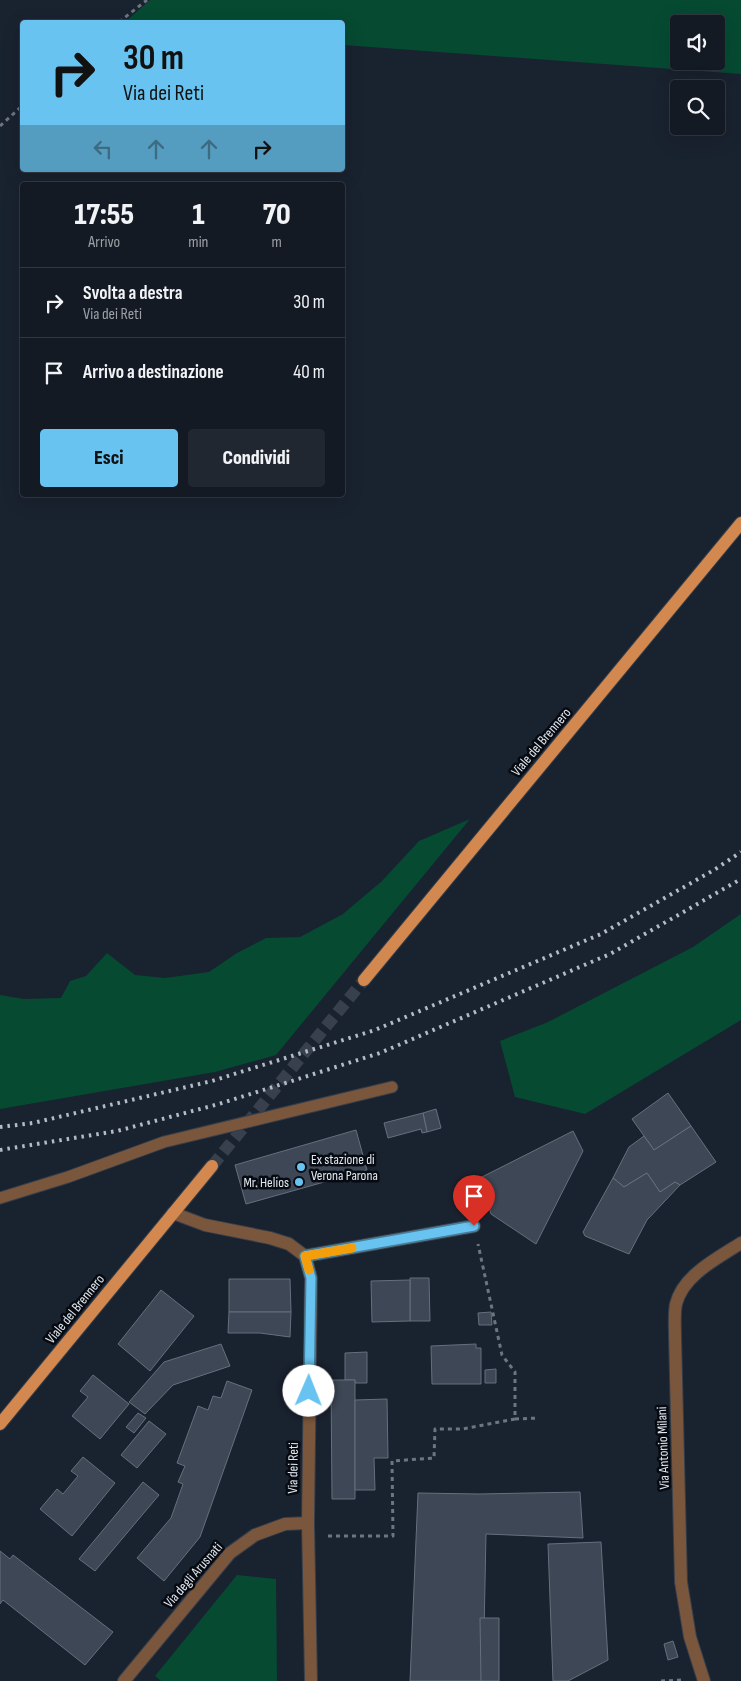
<!DOCTYPE html>
<html lang="it">
<style>
body{margin:0;font-family:"Sofia Sans Condensed",sans-serif;background:#202730;color:#f1f3f6;height:100vh;display:flex;flex-direction:column;font-size:19px;white-space:nowrap}
*{box-sizing:border-box;margin:0}
p{font-size:16px;color:#9da1a6}
.icon{flex:none;width:28px;height:28px;fill:none;stroke:currentColor;stroke-width:2;stroke-linecap:round;stroke-linejoin:round}
.map{position:relative;flex:1;overflow:hidden}
.panel{position:absolute;left:20px;top:182px;width:325px;height:315px;display:flex;flex-direction:column;background:#131a23;border-radius:5px;box-shadow:0 5px 20px #0002,0 0 0 1px #323841}
.panel>*{flex:none}
.hud{position:absolute;left:20px;top:20px;width:325px;height:152px;border-radius:5px;box-shadow:0 5px 20px #0002,0 0 0 1px #323841;background:#69c3f1;color:#111;overflow:hidden}
.controls{position:absolute;left:670px;top:15px;display:grid;gap:10px}
.controls a{display:grid;place-items:center;width:55px;height:55px;border-radius:5px;background:#131a23;box-shadow:0 5px 20px #0002,0 0 0 1px #323841;font-size:25px}
.pin{position:absolute;display:grid;place-items:center;width:42px;height:42px;color:#fff;margin:-51px -21px;border-radius:50% 50% 50% 0;rotate:-45deg;box-shadow:0 0 5px #0007}
.pin .icon{rotate:45deg}
.me{position:absolute;width:55px;margin:-28px;rotate:1deg;stroke-linejoin:round;filter:drop-shadow(0 0 4px #0008)}
.turn{display:flex;align-items:center;gap:18px;height:105px;padding:0 20px;font-size:22px}
.turn .icon{width:65px;height:65px;stroke-width:2.5}
.turn b{display:block;font-size:35px;line-height:42px}
.lanes{display:flex;align-items:center;height:48px;padding:0 20px;background:#0003;justify-content:center;gap:25px;direction:ltr}
.lanes .off{opacity:.35}
.eta{display:flex;justify-content:space-evenly;align-items:center;height:85px;text-align:center}
.eta b{font-size:30px;font-weight:800;line-height:35px}
.cta{display:flex;gap:10px;margin-top:auto;padding:10px 20px}
.cta a{flex:1;height:58px;border-radius:5px;background:#69c3f1;color:#111;font-size:20px;font-weight:800;line-height:58px;text-align:center}
.cta a+a{background:#202730;color:#f1f3f6}
ul{padding:0;list-style:none}
li{display:flex;align-items:center;gap:15px;height:70px;padding:0 20px;border-top:1px solid #323841}
li div{flex:1}
li b{display:block;font-size:19px}
li em{font-style:normal}
.map>svg:first-child{display:block}
.green{fill:#064a32;fill-rule:evenodd}
.building{fill:#3d4755;stroke:#65707f}
.lines{fill:none;stroke-linecap:round;stroke-linejoin:round}
.primary-tunnel{stroke:#37404c;stroke-width:12;stroke-dasharray:12 6;stroke-linecap:butt}
.service-casing{stroke:#353e4a;stroke-width:13}
.minor-casing{stroke:#353e4a;stroke-width:14}
.primary-casing{stroke:#353e4a;stroke-width:14}
.path{stroke:#6d7580;stroke-width:3;stroke-dasharray:4 4;stroke-linecap:butt}
.service{stroke:#7a563c;stroke-width:11}
.minor{stroke:#7a563c;stroke-width:12}
.primary{stroke:#d2884f;stroke-width:12}
.rail{stroke:#b5bbc5;stroke-width:4;stroke-dasharray:2.5 5;stroke-linecap:butt}
.route-casing{stroke:#447f9d;stroke-width:12}
.route{stroke:#69c3f1;stroke-width:9}
.slow{stroke:#f59e0b;stroke-width:9}
.poi-dot{fill:#69c3f1;stroke:#070b11;stroke-width:2}
.labels{text-anchor:middle;dominant-baseline:central;stroke-width:5;stroke-linejoin:round;paint-order:stroke}
.street-label{font-size:14px;fill:#e2e8f1;stroke:#070b11}
.poi-label{font-size:14px;fill:#e2e8f1;stroke:#070b11;text-anchor:start}
</style>
<div class="map">
<svg width="741" height="1681" viewBox="0 0 741 1681">
<rect width="100%" height="100%" fill="#19222f"/>
<g class="green">
<path d="M150 0H741V74L343 45 342 22H125ZM679 24H716V61H679Z"/>
<path d="M470 819 276 1055 215 1072 0 1109V995L24 999 61 998 70 981 86 976 107 953 135 975 165 978 209 972 237 953 266 938 300 937 343 914 382 881 419 841Z"/>
<path d="M741 914V1020L585 1114 515 1097 500 1041 548 1022 693 947Z"/>
<path d="M237 1575 276 1579 277 1681H161L155 1676Z"/>
</g>
<g class="building">
<path d="M668 1093 691 1126 654 1150 632 1119Z"/>
<path d="M436 1109 441 1128 427 1132 423 1113Z"/>
<path d="M423 1113 427 1132 422 1133 421 1129 388 1138 384 1123Z"/>
<path d="M691 1126 716 1162 680 1185 675 1182 660 1192 647 1173 624 1187 613 1178 629 1147 644 1136 654 1150Z"/>
<path d="M356 1130 367 1170 246 1204 235 1165Z"/>
<path d="M573 1131 583 1151 536 1244 491 1214 480 1178Z"/>
<path d="M647 1173 660 1192 675 1182 680 1185 647 1220 629 1254 585 1236 583 1232 613 1178 624 1187Z"/>
<path d="M410 1278H429L430 1321H410Z"/>
<path d="M229 1279H290L291 1312H229Z"/>
<path d="M410 1280V1321L372 1322 371 1281Z"/>
<path d="M161 1290 194 1316 150 1371 118 1344Z"/>
<path d="M229 1312H291L290 1337 260 1333H228Z"/>
<path d="M491 1312 492 1325H479L478 1313Z"/>
<path d="M221 1344 230 1366 173 1385 145 1414 129 1402 164 1362Z"/>
<path d="M476 1344V1348H481V1384H432L431 1346Z"/>
<path d="M367 1352V1383H355V1380H345V1353Z"/>
<path d="M496 1369V1383H485V1370Z"/>
<path d="M93 1375 129 1404 100 1439 72 1416 88 1397 80 1391Z"/>
<path d="M331 1380H355V1499H332Z"/>
<path d="M227 1381 252 1390 200 1537 164 1581 137 1558 171 1518 183 1484 178 1482 185 1466 177 1463 198 1406 208 1410 213 1396 221 1398Z"/>
<path d="M387 1399 388 1458H374L375 1490H355V1400Z"/>
<path d="M138 1413 146 1418 134 1433 126 1427Z"/>
<path d="M149 1421 166 1434 137 1468 121 1455Z"/>
<path d="M83 1457 115 1483 72 1536 40 1509 57 1489 63 1494 78 1476 71 1471Z"/>
<path d="M143 1482 159 1495 95 1571 79 1559Z"/>
<path d="M580 1492 583 1538 486 1534 483 1681H410L418 1493 479 1494Z"/>
<path d="M601 1542 608 1660 568 1681H553L548 1544Z"/>
<path d="M0 1551 10 1559 13 1555 113 1632 85 1665 3 1600 0 1604Z"/>
<path d="M480 1618H499V1681H481Z"/>
<path d="M673 1641 678 1657 668 1660 664 1644Z"/>
</g>
<g class="lines">
<path class="primary-tunnel" d="M212 1166 364 980"/>
<defs>
<path id="service" d="M0 1198 68 1177 164 1142 392 1087"/>
<g id="minor">
<path d="M173 1213 205 1225 270 1238 289 1244 305 1256 311 1278 308 1523 311 1681"/>
<path d="M305 1256 474 1226"/>
<path d="M124 1681 230 1553 255 1535 285 1524 308 1523"/>
<path d="M704 1681 690 1637 681 1582 675 1336C675 1326 674 1313 676 1304 683 1275 718 1258 741 1243"/>
</g>
<g id="primary">
<path d="M364 980 741 523"/>
<path d="M0 1424 212 1166"/>
</g>
</defs>
<use href="#service" class="service-casing"/>
<use href="#minor" class="minor-casing"/>
<use href="#primary" class="primary-casing"/>
<g class="path">
<path d="M119 22 147 0"/>
<path d="M0 126 22 106"/>
<path d="M515 1419 539 1418"/>
<path d="M328 1536H393L392 1461 434 1458 435 1429H463L515 1419V1372L502 1355 478 1244"/>
<path d="M661 1681 683 1680"/>
</g>
<use href="#service" class="service"/>
<use href="#minor" class="minor"/>
<use href="#primary" class="primary"/>
<g class="rail">
<path d="M0 1127 33 1123 212 1081 375 1030 601 934 714 870 741 852"/>
<path d="M0 1150 117 1131 219 1104 380 1053 610 954 741 879"/>
</g>
</g>
<g class="lines">
<defs>
<path id="route" d="M309 1391 311 1278 305 1256 474 1226"/>
</defs>
<use href="#route" class="route-casing"/>
<use href="#route" class="route"/>
<path class="slow" d="M309 1270 305 1256 352 1248"/>
</g>
<g class="poi-dot">
<circle cx="301" cy="1167" r="5"/>
<circle cx="299" cy="1182" r="5"/>
</g>
<g class="labels">
<g class="street-label">
<text transform="translate(541 742) rotate(-50)">Viale del Brennero</text>
<text transform="translate(75 1309) rotate(-51)">Viale del Brennero</text>
<text transform="translate(663 1448) rotate(-92)">Via Antonio Milani</text>
<text transform="translate(293 1468) rotate(-89)">Via dei Reti</text>
<text transform="translate(193 1575) rotate(-49)">Via degli Arusnati</text>
</g>
<g class="poi-label">
<text x="311" y="1159">Ex stazione di<tspan x="311" dy="16">Verona Parona</tspan></text>
<text x="289" y="1182" text-anchor="end">Mr. Helios</text>
</g>
</g>
</svg>
<div class="controls">
<a><svg class="icon" aria-label="sound" viewBox="0 0 24 24"><path d="M4 9h4l5-4v14l-5-4H4zM17 9q2 3 0 6"/></svg></a>
<a><svg class="icon" aria-label="search" viewBox="0 0 24 24"><circle cx="10" cy="10" r="6"/><path d="M15 15l6 6"/></svg></a>
</div>
<div class="pin" style="left:474px;top:1226px;background:#d93025"><svg class="icon" aria-label="arrive" viewBox="0 0 24 24"><path d="M6 21V4h12l-3 4 3 4H6"/></svg></div>
<svg class="me" style="left:309px;top:1391px" viewBox="-20 -20 40 40"><circle r="19" fill="#fff"/><path d="M0-13L10 11 0 6-10 11z" fill="#69c3f1"/></svg>
<div class="hud">
<div class="turn"><svg class="icon" aria-label="right" viewBox="0 0 24 24"><path d="M7 20v-9h11M14 6l5 5-5 5"/></svg><div><b>30 m</b>Via dei Reti</div></div>
<div class="lanes"><svg class="icon off" aria-label="left" viewBox="0 0 24 24"><path d="M17 20v-9H6M10 6l-5 5 5 5"/></svg><svg class="icon off" aria-label="ahead" viewBox="0 0 24 24"><path d="M12 20V5M6 11l6-6 6 6"/></svg><svg class="icon off" aria-label="ahead" viewBox="0 0 24 24"><path d="M12 20V5M6 11l6-6 6 6"/></svg><svg class="icon" aria-label="right" viewBox="0 0 24 24"><path d="M7 20v-9h11M14 6l5 5-5 5"/></svg></div>
</div>
<section class="panel">
<div class="eta">
<div><b>17:55</b><p>Arrivo</p></div>
<div><b>1</b><p>min</p></div>
<div><b>70</b><p>m</p></div>
</div>
<ul>
<li><svg class="icon" aria-label="right" viewBox="0 0 24 24"><path d="M7 20v-9h11M14 6l5 5-5 5"/></svg><div><b>Svolta a destra</b><p>Via dei Reti</p></div><em>30 m</em></li>
<li><svg class="icon" aria-label="arrive" viewBox="0 0 24 24"><path d="M6 21V4h12l-3 4 3 4H6"/></svg><div><b>Arrivo a destinazione</b></div><em>40 m</em></li>
</ul>
<div class="cta"><a>Esci</a><a>Condividi</a></div>
</section>
</div>
